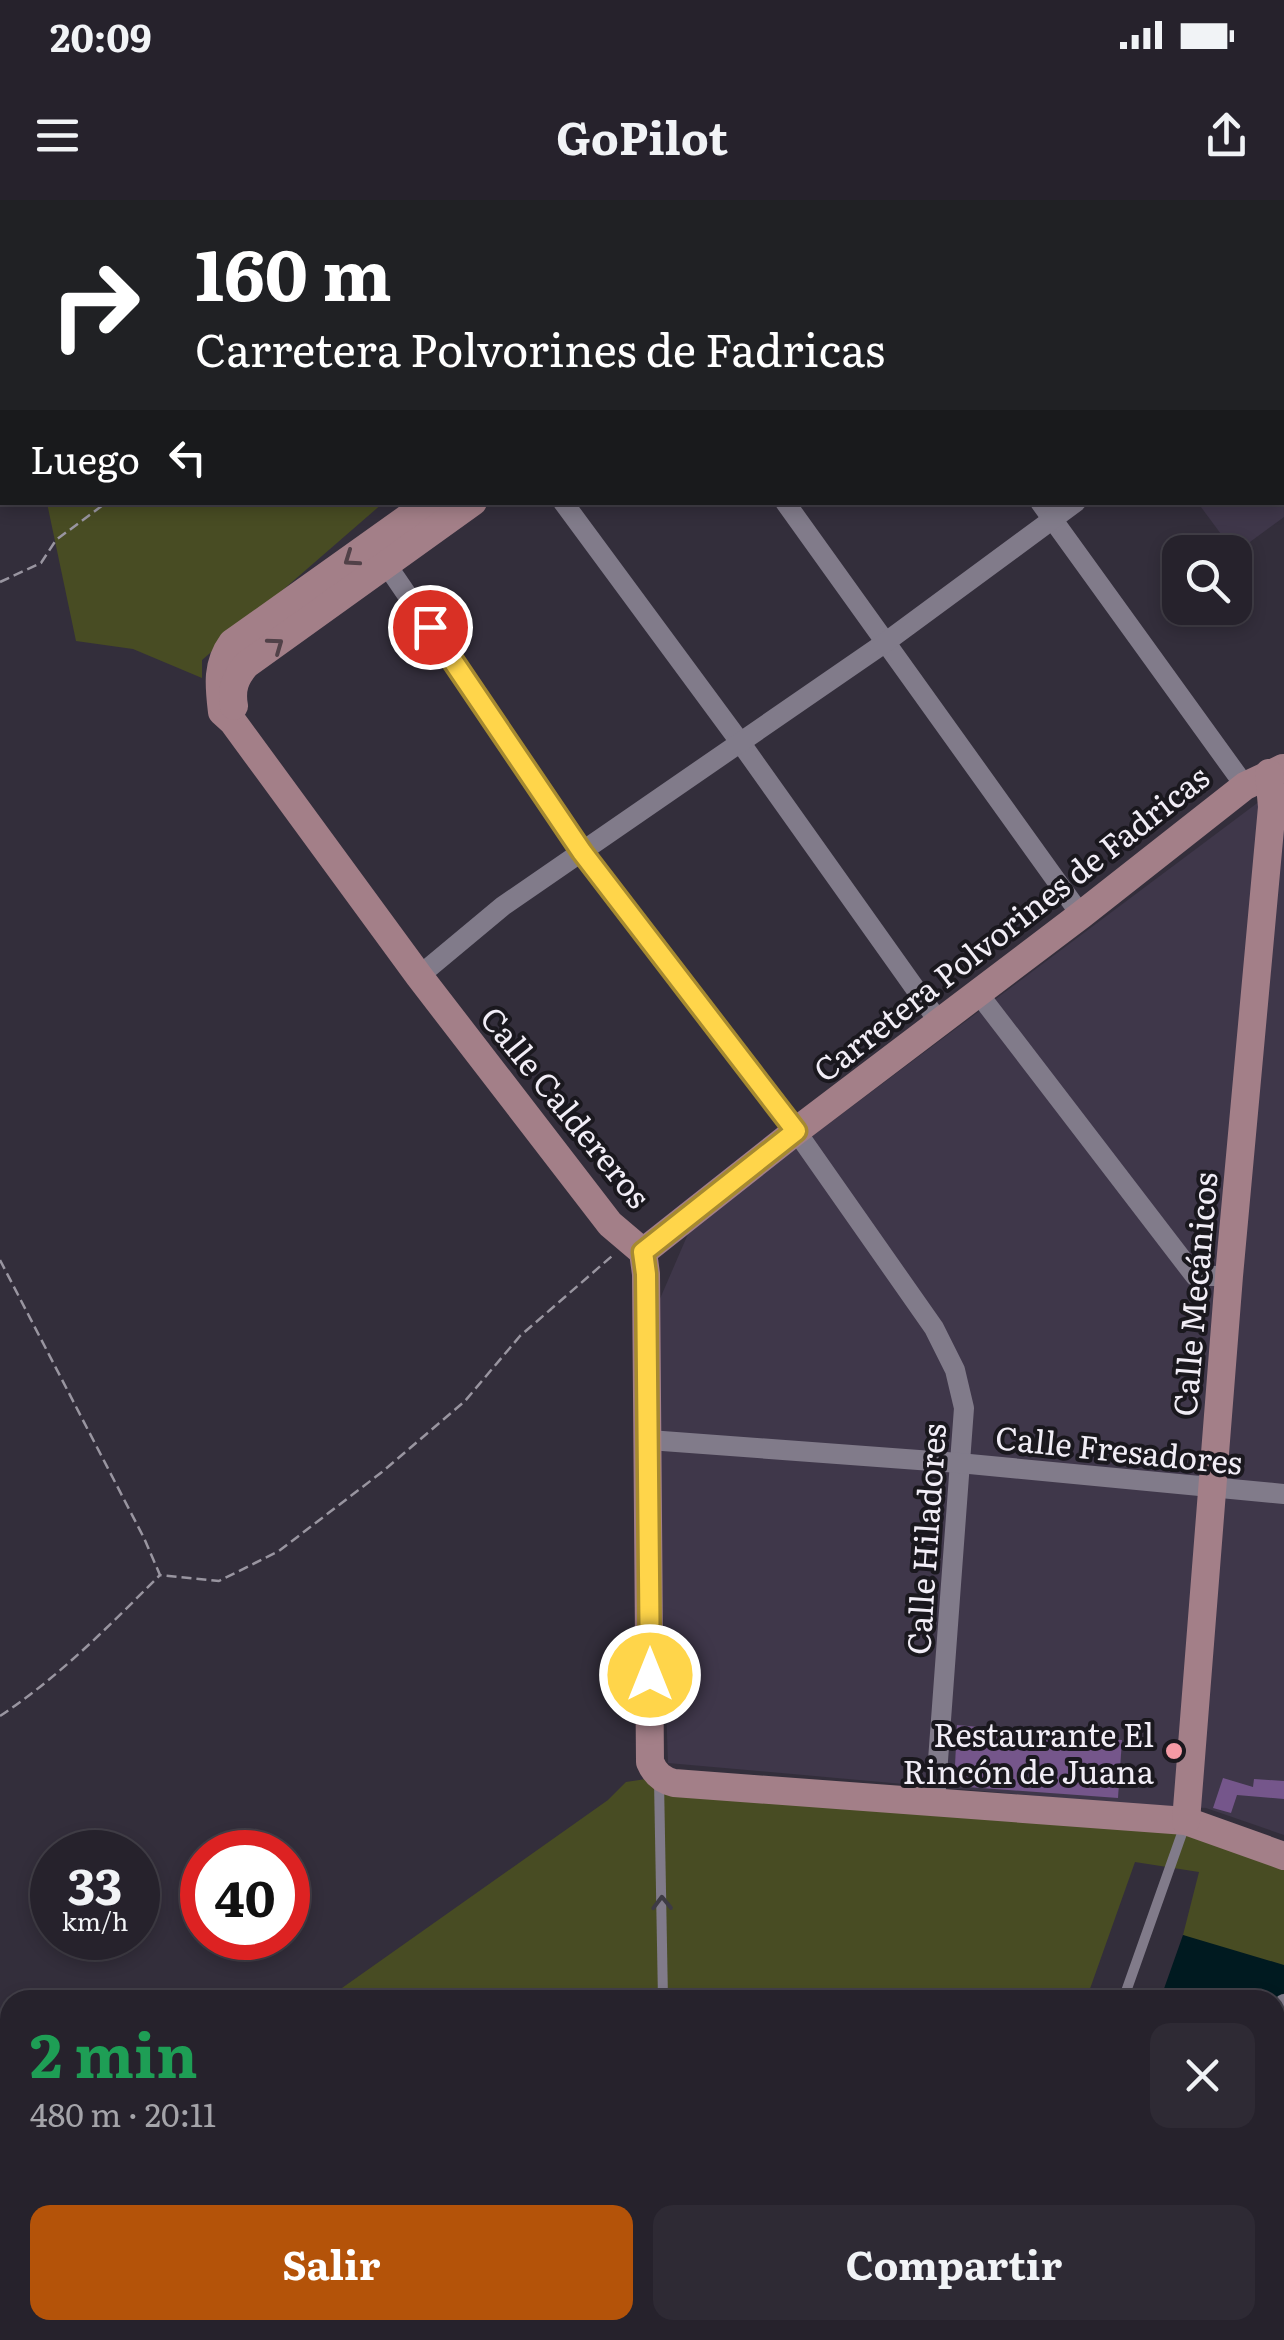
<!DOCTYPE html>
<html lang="es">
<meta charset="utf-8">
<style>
body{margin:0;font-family:Literata,serif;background:#2e2a34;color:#f1f3f6;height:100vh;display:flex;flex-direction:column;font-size:38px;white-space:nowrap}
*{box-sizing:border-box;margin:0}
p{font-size:32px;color:#a4a4a9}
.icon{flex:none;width:55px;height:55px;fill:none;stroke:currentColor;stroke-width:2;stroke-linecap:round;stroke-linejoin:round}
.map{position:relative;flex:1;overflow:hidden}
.drawer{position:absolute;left:0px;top:1790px;width:1285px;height:350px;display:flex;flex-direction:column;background:#26222c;border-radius:30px 30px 0 0;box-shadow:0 5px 15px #0003,0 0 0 2px #423f48}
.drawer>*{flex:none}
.banner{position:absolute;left:0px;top:0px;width:1285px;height:305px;box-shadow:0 5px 15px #0003,0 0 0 2px #423f48;background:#202124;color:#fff;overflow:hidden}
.tools{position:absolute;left:1162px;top:335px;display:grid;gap:20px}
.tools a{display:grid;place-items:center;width:90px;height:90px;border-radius:20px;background:#26222c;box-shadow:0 5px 15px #0003,0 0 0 2px #423f48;font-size:50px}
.speed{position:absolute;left:30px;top:1630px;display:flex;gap:20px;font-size:50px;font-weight:700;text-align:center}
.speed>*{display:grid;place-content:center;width:130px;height:130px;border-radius:50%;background:#26222c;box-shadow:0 5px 15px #0003,0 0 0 2px #423f48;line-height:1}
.speed small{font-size:25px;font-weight:400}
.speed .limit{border:15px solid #d22;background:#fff;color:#111}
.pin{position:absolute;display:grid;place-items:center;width:85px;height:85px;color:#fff;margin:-42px;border:5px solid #fff;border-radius:50%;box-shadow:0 2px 10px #0007}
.me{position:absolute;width:110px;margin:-55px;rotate:0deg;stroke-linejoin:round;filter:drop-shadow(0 0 8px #0008)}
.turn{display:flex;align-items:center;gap:35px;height:210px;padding:0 30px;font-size:45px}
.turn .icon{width:130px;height:130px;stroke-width:2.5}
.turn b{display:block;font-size:70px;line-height:85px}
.then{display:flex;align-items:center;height:95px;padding:0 30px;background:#0003;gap:20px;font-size:38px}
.round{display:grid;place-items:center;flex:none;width:105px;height:105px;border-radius:20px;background:#2e2a34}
.headline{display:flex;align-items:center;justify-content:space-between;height:170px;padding:0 30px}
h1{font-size:60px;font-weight:700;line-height:75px;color:#1e9e55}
.cta{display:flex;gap:20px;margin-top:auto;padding:20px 30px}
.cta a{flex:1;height:115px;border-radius:20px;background:#b45309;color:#fff;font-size:40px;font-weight:700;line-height:115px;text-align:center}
.cta a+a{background:#2e2a34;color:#f1f3f6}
.status{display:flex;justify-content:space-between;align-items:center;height:70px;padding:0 50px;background:#26222c;direction:ltr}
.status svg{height:28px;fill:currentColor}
header{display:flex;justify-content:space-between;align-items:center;height:130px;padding:0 30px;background:#26222c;font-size:45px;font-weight:700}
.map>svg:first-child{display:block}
.built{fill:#3f374a}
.green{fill:#484c23}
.water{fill:#001a20}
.building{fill:#75568b}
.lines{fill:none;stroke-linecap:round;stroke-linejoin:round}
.path{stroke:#9995a0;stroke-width:2.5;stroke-dasharray:10 5;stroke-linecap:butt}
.lane{stroke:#817b8a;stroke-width:10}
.street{stroke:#817b8a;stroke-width:20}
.secondary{stroke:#a37f88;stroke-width:28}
.oneway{stroke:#514148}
.oneway2{stroke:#3e3b44}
.route-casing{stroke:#a68a30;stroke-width:25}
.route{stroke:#ffd54a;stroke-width:18}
.poi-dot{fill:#f49aa5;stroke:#1a181e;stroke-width:4}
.labels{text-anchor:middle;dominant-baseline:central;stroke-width:8;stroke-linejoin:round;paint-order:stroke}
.street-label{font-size:32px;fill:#f1edf6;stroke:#1a181e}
.poi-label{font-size:32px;fill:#f1edf6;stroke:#1a181e;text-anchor:end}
</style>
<div class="status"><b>20:09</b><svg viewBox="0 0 49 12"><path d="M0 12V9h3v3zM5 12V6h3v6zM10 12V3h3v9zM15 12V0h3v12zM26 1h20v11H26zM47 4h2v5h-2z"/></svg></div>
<header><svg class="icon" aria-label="menu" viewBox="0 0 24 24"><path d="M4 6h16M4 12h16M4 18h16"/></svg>GoPilot<svg class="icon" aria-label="share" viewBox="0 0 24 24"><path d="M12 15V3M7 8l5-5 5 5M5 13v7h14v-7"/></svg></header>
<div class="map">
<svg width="1284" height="2140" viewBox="0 0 1284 2140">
<rect width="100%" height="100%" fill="#332e3b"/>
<g class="built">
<path d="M1283 240 1284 317 1235 353 1198 303 1282 302Z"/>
<path d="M1284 583V1635L1206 1608 1117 1603 668 1563 653 1115 691 1027Z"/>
<path d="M1284 1797V2140H1100L1105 2130H1275V1814Z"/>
</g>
<g class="green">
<path d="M47 303H383L202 460V478L133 449 76 441Z"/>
<path d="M659 1577 1186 1621 1284 1659V1777L1183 1735 1199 1672 1135 1662 1086 1800H325L608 1600 626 1582Z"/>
<path d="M10 2009V2130H953L948 2140H0V2014Z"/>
</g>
<path class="water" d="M1183 1735 1284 1765V1793L1275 1808V1800H1160Z"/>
<g class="building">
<path d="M957 1525 1122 1540 1118 1598 954 1586Z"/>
<path d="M1223 1578 1253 1587 1254 1579 1284 1581V1599L1237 1595 1231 1613 1213 1608Z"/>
</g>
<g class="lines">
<g class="path">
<path d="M0 1 2 5"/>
<path d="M0 382 41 363 56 340 107 302"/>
<path d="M0 1060 144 1338 160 1375 219 1381 279 1351 382 1272 465 1201 520 1136 612 1056"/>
<path d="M0 1516C59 1477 110 1425 160 1375"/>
<path d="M1275 2042 1284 2027"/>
<path d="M4 2140H22"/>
<path d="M43 2140 50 2130"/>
<path d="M201 2140 221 2130"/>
<path d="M373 2140C384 2134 400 2136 412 2140"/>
<path d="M428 2140 440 2130"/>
<path d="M464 2140 476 2130"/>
</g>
<g class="lane">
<path d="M659 1581 663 1800"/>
<path d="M1123 1800 1186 1622"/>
<path d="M1275 1844 1284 1829"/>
<path d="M1275 1876 1284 1860"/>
<path d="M1275 2082 1284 2088"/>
<path d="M989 2140 994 2130"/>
<path d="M1151 2140 1157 2130"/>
</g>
<g class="street">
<path d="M299 0 301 2"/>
<path d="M611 2 616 0"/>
<path d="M563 302 740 542 939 822"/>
<path d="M785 302 1081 715"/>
<path d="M1040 302 1245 586"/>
<path d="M386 364 582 651 796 931 934 1128 955 1170 964 1208 935 1601"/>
<path d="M419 776 503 706 886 442 1076 302"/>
<path d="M978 793 1195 1076H1229"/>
<path d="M649 1240 959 1263 1284 1294"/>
<path d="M1275 1819 1284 1804"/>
<path d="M1082 2140 1088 2130"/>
</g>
<g class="secondary">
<path d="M1272 0V2"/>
<path d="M849 2 853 0"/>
<path d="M887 2 891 0"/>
<path d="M1282 101H1284"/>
<path d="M1282 206 1284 208"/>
<path d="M430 302 232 443C216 465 219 486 222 512L233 522 419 776 610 1024 643 1052 646 1074 650 1562C655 1574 662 1580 674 1583L1186 1621 1284 1656"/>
<path d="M234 506C231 489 235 478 246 465L473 302"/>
<path d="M643 1052 796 931 1081 715 1245 586 1283 568"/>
<path d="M1186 1621 1229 1076 1272 607 1269 573"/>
</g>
</g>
<defs><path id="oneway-chevron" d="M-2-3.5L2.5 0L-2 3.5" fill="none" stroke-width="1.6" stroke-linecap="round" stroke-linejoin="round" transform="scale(2.5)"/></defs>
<g class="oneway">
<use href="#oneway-chevron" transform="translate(351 359) rotate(145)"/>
<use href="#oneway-chevron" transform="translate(276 445) rotate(-36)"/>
</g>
<use class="oneway2" href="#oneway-chevron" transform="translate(662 1703) rotate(-91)"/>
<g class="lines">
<defs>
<path id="route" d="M430 427 582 652 796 931 643 1052 646 1074 650 1475"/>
</defs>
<use href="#route" class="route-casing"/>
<use href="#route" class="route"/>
</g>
<circle class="poi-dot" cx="1174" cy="1551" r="10"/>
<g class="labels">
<g class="street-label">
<text transform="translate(1010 722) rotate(-38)">Carretera Polvorines de Fadricas</text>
<text transform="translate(567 906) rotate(51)">Calle Caldereros</text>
<text transform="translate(1193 1094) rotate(-85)">Calle Mecánicos</text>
<text transform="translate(1119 1248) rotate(6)">Calle Fresadores</text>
<text transform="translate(924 1339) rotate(-86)">Calle Hiladores</text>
</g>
<g class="poi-label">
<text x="1154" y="1533">Restaurante El<tspan x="1154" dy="37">Rincón de Juana</tspan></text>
</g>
</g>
</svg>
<div class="tools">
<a><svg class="icon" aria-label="search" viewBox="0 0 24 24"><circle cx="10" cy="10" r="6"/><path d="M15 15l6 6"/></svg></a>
</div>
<div class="speed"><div>33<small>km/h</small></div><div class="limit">40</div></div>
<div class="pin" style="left:430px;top:427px;background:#d93025"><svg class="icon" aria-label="arrive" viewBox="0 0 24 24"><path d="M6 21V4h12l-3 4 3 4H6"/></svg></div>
<svg class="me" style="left:650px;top:1475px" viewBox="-20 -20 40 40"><circle r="17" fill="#ffd54a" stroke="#fff" stroke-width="3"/><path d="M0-11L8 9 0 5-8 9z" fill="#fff"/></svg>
<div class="banner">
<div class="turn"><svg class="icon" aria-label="right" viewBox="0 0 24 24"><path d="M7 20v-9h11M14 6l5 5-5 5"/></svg><div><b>160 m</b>Carretera Polvorines de Fadricas</div></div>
<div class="then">Luego<svg class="icon" aria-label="left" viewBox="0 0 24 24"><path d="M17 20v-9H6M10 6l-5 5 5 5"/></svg></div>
</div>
<section class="drawer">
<div class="headline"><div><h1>2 min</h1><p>480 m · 20:11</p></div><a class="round"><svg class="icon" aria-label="close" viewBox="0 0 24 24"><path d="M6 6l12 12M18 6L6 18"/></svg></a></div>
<div class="cta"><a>Salir</a><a>Compartir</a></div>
</section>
</div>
